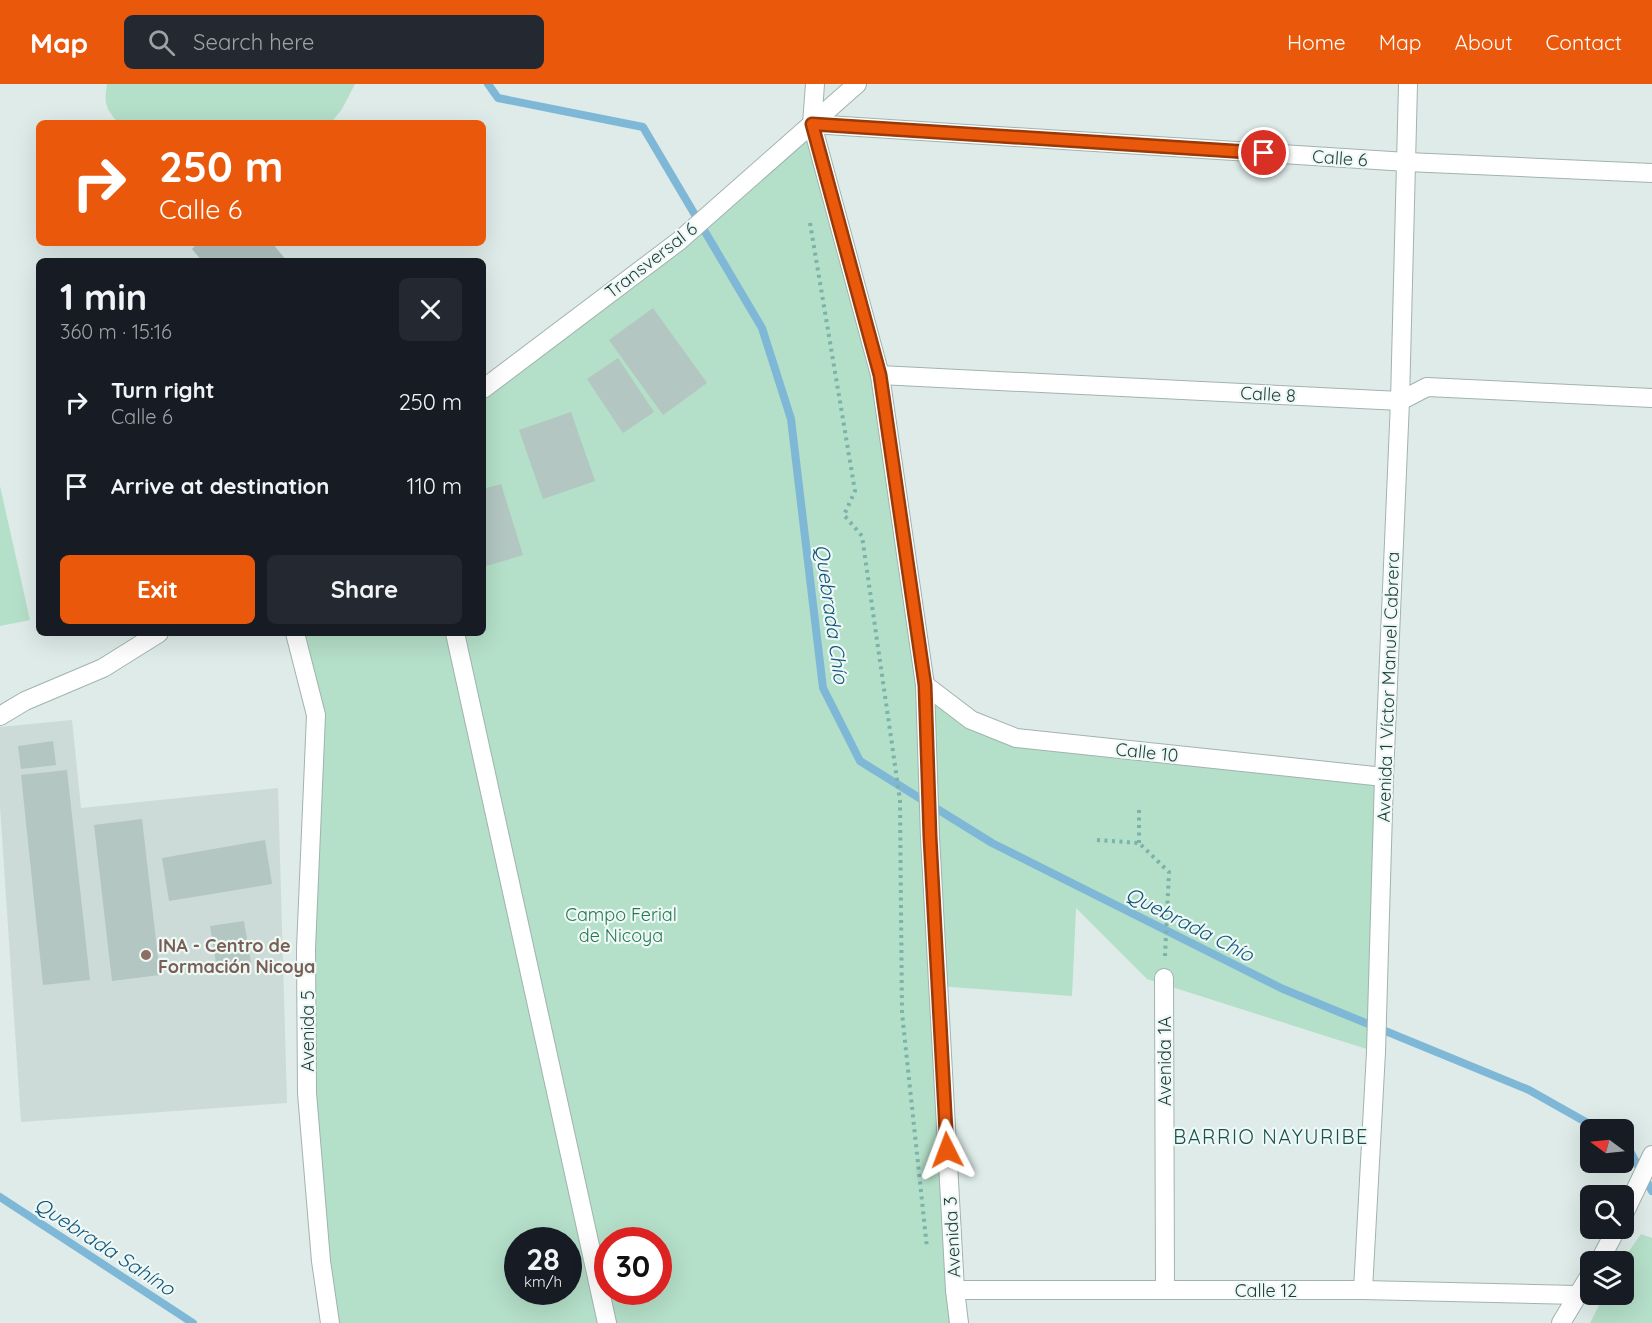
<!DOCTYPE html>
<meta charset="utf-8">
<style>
body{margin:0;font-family:Quicksand,sans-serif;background:#242831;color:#f1f3f6;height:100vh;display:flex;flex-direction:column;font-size:22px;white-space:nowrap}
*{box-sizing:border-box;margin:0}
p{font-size:20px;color:#9ea1a6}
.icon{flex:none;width:33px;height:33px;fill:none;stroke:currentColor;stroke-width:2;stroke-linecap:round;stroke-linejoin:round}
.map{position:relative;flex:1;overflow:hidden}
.details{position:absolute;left:36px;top:174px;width:450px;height:378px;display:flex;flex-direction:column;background:#171b24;border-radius:9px;box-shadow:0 6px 24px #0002}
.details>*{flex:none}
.banner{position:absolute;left:36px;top:36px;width:450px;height:126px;border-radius:9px;box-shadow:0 6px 24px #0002;background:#ea580c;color:#fff;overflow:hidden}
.needle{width:39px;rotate:285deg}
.controls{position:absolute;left:1580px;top:1035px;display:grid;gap:12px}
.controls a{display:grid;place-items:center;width:54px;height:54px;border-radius:9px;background:#171b24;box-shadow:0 6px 24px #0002;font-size:30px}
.speed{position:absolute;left:504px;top:1143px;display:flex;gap:12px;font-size:30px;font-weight:700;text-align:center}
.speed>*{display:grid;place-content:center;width:78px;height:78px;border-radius:50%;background:#171b24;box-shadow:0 6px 24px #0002;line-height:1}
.speed small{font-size:15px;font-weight:400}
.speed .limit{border:9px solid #d22;background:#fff;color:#111}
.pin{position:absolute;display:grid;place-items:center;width:51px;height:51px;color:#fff;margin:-26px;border:3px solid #fff;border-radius:50%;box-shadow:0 2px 6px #0007}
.me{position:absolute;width:66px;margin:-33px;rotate:357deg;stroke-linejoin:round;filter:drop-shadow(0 0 4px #0008)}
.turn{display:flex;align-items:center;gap:21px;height:126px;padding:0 24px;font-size:27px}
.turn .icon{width:78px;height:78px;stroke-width:2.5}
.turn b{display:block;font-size:42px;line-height:51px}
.round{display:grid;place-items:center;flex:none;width:63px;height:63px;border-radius:9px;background:#242831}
.headline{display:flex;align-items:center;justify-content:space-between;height:102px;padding:0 24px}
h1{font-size:36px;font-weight:700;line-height:45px}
.button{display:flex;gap:12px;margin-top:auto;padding:12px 24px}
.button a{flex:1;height:69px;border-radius:9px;background:#ea580c;color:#fff;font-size:24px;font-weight:700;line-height:69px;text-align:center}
.button a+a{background:#242831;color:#f1f3f6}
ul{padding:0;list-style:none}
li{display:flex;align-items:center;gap:18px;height:84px;padding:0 24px}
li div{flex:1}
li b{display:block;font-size:22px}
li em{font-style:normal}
header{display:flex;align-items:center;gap:36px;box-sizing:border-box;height:84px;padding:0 30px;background:#ea580c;color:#fff}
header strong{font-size:28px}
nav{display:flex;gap:33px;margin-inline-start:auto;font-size:21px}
.search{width:420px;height:54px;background:#242831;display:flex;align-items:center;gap:15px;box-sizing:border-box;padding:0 21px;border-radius:9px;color:#9ea1a6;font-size:22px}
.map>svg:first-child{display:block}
.built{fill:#ccdbd7}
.green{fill:#b4dfc8;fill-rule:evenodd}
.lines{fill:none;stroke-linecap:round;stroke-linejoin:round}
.stream{stroke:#7fb8d7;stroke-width:8}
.building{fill:#b3c6c2}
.minor-casing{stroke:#a1b3b0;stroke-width:20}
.path{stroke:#7bb2ac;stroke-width:4;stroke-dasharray:3 4.5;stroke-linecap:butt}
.minor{stroke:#fff;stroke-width:18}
.route-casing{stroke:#983908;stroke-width:15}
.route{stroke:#ea580c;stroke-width:10}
.education-dot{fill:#8d6e63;stroke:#eef8f5;stroke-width:2}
.labels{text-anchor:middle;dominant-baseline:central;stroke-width:4.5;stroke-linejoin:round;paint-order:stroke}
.street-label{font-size:18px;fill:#1e3c3a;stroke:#eef8f5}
.park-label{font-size:18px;fill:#247755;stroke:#eef8f5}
.education-label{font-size:18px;font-weight:bold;fill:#785e54;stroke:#eef8f5;text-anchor:start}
.water-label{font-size:20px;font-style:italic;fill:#12567e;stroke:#eef8f5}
.neighbourhood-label{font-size:20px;letter-spacing:1.5px;fill:#18504e;stroke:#eef8f5}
</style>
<header>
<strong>Map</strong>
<div class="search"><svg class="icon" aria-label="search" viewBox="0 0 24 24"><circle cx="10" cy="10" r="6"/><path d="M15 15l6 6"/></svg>Search here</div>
<nav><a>Home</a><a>Map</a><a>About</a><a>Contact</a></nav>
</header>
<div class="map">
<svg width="1652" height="1239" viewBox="0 0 1652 1239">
<rect width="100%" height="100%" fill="#deebe8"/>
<path class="built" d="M72 636 81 724 278 704 287 1019 21 1038 0 722V643Z"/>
<g class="green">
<path d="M107 0H355L342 25 331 39H118C105 23 104 20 107 0Z"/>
<path d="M812 40 880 291 925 601 1016 654 1384 693 1376 968 1147 895 1076 824 1072 912 939 902 954 1239H330L306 865 316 632 295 549H483V302ZM518 1156H568V1208H518ZM608 1156H658V1208H608Z"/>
<path d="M0 402 30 536 0 542Z"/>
<path d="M1641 1150 1652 1154V1239H1590L1604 1211 1623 1210 1622 1177Z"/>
</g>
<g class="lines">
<g class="stream">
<path d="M488 0 498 14 643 43 762 244 791 335 823 604 860 677 992 759 1283 905 1529 1006 1600 1046"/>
<path d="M1623 1058 1626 1060 1652 1107"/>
<path d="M0 1113 193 1239"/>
</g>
</g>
<g class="building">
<path d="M198 159H272L287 177H202L192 165Z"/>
<path d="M653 224 707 299 663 331 609 256Z"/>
<path d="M618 274 654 328 623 349 587 295Z"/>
<path d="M571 328 595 397 543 415 519 346Z"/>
<path d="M501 400 523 471 483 483V405Z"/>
<path d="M53 657 56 681 21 685 18 662Z"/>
<path d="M67 686 90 896 43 901 21 691Z"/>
<path d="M142 735 160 891 112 897 94 741Z"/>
<path d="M265 756 272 800 169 817 162 774Z"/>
<path d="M244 837 251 879 217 885 210 842Z"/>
</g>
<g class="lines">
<defs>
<g id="minor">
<path d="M815 0 812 40 880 291 925 601 930 753 955 1206 959 1239"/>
<path d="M812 40 1407 78 1652 89"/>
<path d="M880 291 1400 317 1427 303 1652 314"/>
<path d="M483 305 679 157 857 0"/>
<path d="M295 549 316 631 306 865 307 1009 321 1177 330 1239"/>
<path d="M455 549 607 1239"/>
<path d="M925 601 971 636 1016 654 1384 693"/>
<path d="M0 632 25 617 103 584 159 549"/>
<path d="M1164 894 1165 1205"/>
<path d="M1623 1132 1652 1071"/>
<path d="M1599 1178 1617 1144"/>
<path d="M955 1206H1363L1577 1211"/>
<path d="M1363 1206 1376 968 1384 693 1400 317 1408 0"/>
<path d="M1561 1239 1590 1191"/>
</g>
</defs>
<use href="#minor" class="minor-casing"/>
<g class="path">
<path d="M810 139 855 407 844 431 862 452 900 716 902 929 927 1164"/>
<path d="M1097 756 1139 759 1169 788 1165 872"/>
<path d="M1139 759V724"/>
</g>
<use href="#minor" class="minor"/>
</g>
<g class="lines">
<defs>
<path id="route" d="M947 1066 930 753 925 601 880 291 812 40 1264 69"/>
</defs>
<use href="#route" class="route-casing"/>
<use href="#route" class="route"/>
</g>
<circle class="education-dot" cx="146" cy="871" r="6"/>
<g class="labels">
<g class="street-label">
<text transform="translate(1340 74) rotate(4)">Calle 6</text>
<text transform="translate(651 176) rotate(-38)">Transversal 6</text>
<text transform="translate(1268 310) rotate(3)">Calle 8</text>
<text transform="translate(1388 603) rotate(-88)">Avenida 1 Víctor Manuel Cabrera</text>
<text transform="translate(1147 668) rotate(6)">Calle 10</text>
<text transform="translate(307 947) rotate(-90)">Avenida 5</text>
<text transform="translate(1164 977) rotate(-90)">Avenida 1A</text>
<text transform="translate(952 1153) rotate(-93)">Avenida 3</text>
<text x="1266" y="1206">Calle 12</text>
</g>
<g class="park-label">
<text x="621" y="830">Campo Ferial<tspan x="621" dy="21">de Nicoya</tspan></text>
</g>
<g class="education-label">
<text x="158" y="861">INA - Centro de<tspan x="158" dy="21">Formación Nicoya</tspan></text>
</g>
<g class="water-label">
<text transform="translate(832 530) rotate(82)">Quebrada Chío</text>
<text transform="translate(1190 840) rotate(27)">Quebrada Chío</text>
<text transform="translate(105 1162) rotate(33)">Quebrada Sahíno</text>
</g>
<g class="neighbourhood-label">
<text x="1271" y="1052">BARRIO NAYURIBE</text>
</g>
</g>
</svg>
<div class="controls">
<a><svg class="needle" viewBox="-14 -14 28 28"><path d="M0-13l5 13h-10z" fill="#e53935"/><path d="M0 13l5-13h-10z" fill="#9ea1a6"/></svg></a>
<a><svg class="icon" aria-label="search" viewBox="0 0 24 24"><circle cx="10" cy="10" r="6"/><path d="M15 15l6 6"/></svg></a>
<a><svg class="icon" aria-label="layers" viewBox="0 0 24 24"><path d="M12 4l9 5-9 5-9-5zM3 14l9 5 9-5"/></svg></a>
</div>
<div class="speed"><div>28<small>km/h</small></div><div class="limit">30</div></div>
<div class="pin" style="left:1264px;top:69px;background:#d93025"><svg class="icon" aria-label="arrive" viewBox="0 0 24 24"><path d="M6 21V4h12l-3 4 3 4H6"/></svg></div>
<svg class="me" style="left:947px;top:1066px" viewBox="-20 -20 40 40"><path d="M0-17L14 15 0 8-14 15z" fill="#ea580c" stroke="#fff" stroke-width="4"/></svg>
<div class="banner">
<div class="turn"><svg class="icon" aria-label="right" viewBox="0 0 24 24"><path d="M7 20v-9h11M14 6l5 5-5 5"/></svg><div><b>250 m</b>Calle 6</div></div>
</div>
<section class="details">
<div class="headline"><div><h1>1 min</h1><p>360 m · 15:16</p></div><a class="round"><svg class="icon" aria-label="close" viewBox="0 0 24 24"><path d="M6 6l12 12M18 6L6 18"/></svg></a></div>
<ul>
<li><svg class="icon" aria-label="right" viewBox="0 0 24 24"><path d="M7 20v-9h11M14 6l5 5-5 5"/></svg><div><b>Turn right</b><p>Calle 6</p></div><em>250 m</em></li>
<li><svg class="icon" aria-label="arrive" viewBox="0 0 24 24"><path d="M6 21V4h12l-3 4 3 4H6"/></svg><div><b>Arrive at destination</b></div><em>110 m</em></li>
</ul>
<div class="button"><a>Exit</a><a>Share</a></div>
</section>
</div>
